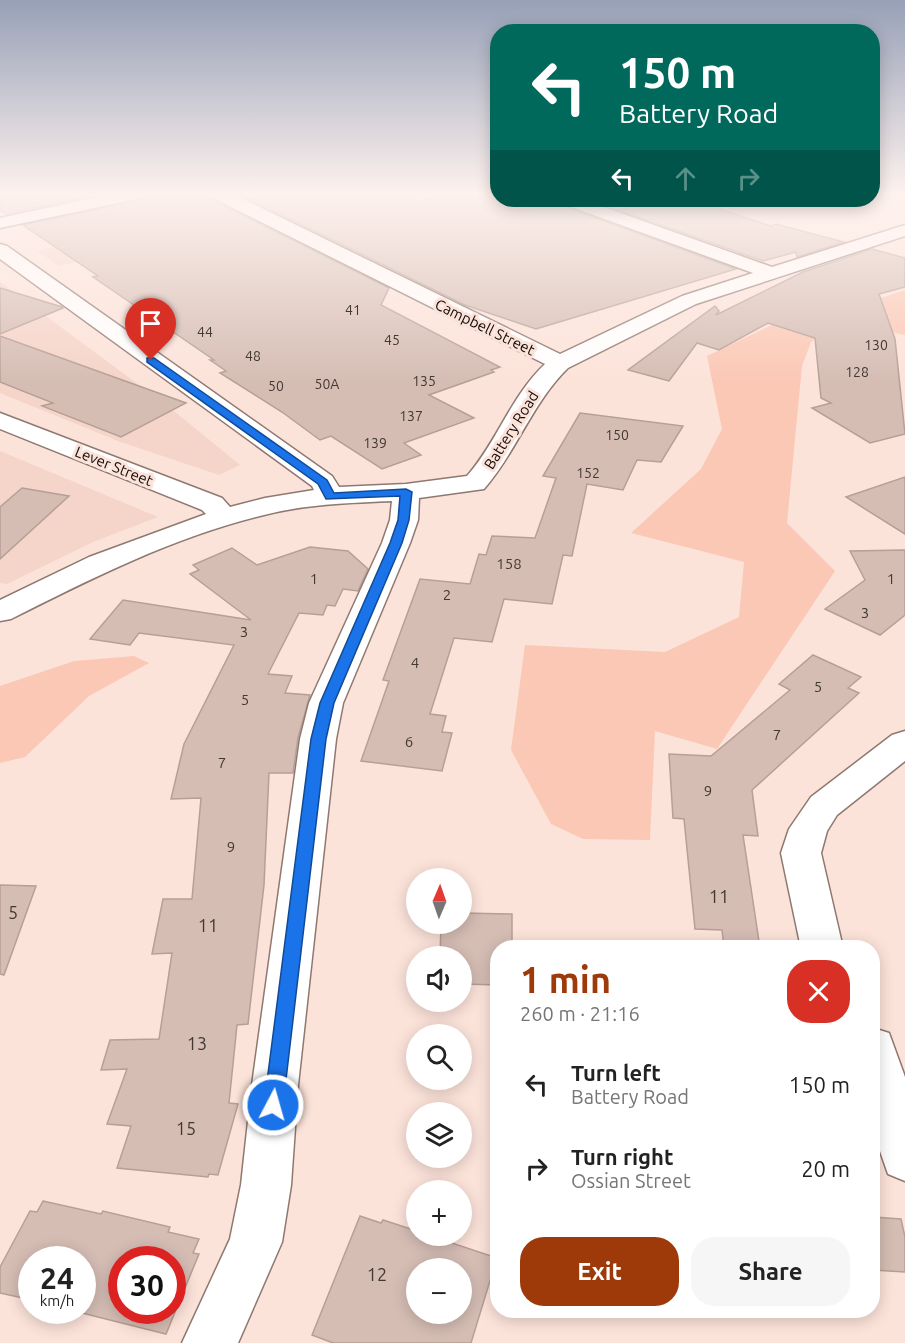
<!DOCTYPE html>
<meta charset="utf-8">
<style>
body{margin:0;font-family:Ubuntu,sans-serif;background:#f6f6f6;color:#222;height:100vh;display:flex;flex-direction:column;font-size:22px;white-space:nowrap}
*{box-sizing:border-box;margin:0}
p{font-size:20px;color:#767676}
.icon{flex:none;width:33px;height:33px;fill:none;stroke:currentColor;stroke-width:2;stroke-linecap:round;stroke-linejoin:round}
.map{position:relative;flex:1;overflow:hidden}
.details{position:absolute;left:490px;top:940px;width:390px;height:378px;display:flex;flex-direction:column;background:#fff;border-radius:24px;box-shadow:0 3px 15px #0003}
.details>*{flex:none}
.banner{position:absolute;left:490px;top:24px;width:390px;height:183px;border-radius:24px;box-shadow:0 3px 15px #0003;background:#00695c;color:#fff;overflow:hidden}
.needle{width:39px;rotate:2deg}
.tools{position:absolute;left:406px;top:868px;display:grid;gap:12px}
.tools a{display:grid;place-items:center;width:66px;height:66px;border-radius:50%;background:#fff;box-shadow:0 3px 15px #0003;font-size:30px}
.speed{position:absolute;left:18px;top:1246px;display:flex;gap:12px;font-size:30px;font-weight:700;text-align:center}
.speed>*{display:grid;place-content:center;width:78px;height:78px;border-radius:50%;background:#fff;box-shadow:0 3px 15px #0003;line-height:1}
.speed small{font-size:15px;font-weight:400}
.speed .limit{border:9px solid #d22;background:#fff;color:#111}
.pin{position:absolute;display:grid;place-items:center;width:51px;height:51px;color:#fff;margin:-62px -26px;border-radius:50% 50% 50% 0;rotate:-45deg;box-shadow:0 0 6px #0007}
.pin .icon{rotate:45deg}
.me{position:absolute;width:66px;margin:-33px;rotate:6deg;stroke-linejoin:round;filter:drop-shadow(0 0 4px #0008)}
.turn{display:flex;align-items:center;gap:21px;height:126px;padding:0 30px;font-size:27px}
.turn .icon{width:78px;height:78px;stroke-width:2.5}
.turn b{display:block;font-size:42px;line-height:51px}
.lanes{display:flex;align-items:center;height:57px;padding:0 30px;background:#0003;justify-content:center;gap:30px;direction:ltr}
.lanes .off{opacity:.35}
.round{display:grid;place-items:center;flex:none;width:63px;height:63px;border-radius:24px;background:#f6f6f6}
.head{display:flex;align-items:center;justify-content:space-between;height:102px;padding:0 30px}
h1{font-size:36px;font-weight:700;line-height:45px;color:#9e3a09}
.action{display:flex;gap:12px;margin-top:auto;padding:12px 30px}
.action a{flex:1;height:69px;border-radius:24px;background:#9e3a09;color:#fff;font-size:24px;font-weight:700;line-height:69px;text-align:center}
.action a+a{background:#f6f6f6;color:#222}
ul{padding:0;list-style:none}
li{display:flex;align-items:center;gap:18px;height:84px;padding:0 30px}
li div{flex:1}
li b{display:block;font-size:22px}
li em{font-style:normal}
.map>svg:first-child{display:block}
.built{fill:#f5d4c9}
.green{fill:#fbc8b5}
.building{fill:#d5bdb4;stroke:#b69f96;stroke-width:1.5;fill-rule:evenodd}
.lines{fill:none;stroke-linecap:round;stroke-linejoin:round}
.minor-casing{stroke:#8e7870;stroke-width:3}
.minor{fill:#fff;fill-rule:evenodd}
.route{fill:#1a73e8;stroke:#114b97;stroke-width:1.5}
.labels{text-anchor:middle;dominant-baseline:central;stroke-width:6;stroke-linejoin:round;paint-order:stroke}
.far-number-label{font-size:14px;fill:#433833}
.far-street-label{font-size:15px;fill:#120b08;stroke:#fce3da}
.number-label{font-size:15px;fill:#433833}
.near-number-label{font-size:18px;fill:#433833}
</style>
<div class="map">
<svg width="905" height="1343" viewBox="0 0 905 1343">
<rect width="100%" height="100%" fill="#fce3da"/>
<g class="built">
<path d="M128 230 150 245 59 266 37 251Z"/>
<path d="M0 282 174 411 240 465 219 475 118 441 0 393Z"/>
<path d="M0 451 158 517 93 542 7 584 0 583Z"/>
</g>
<g class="green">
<path d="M905 290V335L887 331 819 336 811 342 802 366 787 523 835 571 717 749 655 731 650 840 583 839 551 824 511 750 525 645 665 652 739 617 744 562 631 533 701 469 722 429 707 356 776 323 837 313Z"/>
<path d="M134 656 149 663 89 696 25 757 0 763V686L74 661Z"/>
</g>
<g class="building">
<path d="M0 193H104L6 214 0 210Z"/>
<path d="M152 193H207L210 199 389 288 381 305 500 367 491 370 494 372 429 395 474 418 404 443 421 455 382 469 331 436 320 440 282 412 220 373 226 371 210 360H214L93 277 98 276 23 225 142 200Z"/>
<path d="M237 193H412L413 202 448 193H498V200H559L562 206 736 269 536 329 465 305Z"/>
<path d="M657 200H693L771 226 776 224 844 242 797 257 796 252 763 261 619 210Z"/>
<path d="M872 249 905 258V287L879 294 895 339 905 434 870 443 812 408 831 403 821 398 815 338 768 323 719 350 697 343 669 381 628 370 715 306 719 311 716 315 803 272Z"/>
<path d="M0 288 62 307 63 308 0 334Z"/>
<path d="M0 336 186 403 121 437 42 406 53 403 0 382Z"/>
<path d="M580 413 683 426 661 462 637 460 623 490 587 484 572 556 563 555 552 604 504 599 492 642 454 638 430 714 446 716 442 732 452 733 442 771 361 761 389 681 383 680 420 579 470 584 479 554 486 555 492 536 535 538 556 478 543 476Z"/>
<path d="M905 477V534L846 497Z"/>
<path d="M22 488 69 496 0 559V507Z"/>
<path d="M310 547 348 551 368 569 358 591 343 589 335 606 327 605 323 615 299 613 268 674 292 676 285 693 310 695 298 738 293 773H269L264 885 248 1024 237 1025 229 1103 238 1104 218 1175 209 1174 208 1177 117 1168 131 1126 107 1124 127 1069 101 1070 110 1040 159 1039 172 953 152 954 163 899H192L201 798 171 799 184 744 234 645 139 633 130 645 90 639 123 600 251 620 190 574 199 570 193 565 232 548 257 565Z"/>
<path d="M905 550V615L880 635 825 609 865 580 850 551Z"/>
<path d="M813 655 861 677 848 688 859 693 752 790 758 836 743 835 760 948H724L722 930 695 929 684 819 673 818 669 754 711 756 790 690 779 684Z"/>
<path d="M0 885 36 886 4 975 0 974Z"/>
<path d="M462 913 512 914V948H498V985L462 984V957H440L441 924H462Z"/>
<path d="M43 1201 101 1214 103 1211 170 1227 168 1232 199 1239 193 1253 199 1254 166 1334 74 1311H82V1260H32V1300L0 1293V1267L30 1211 37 1212ZM122 1260H172V1311H122Z"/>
<path d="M360 1216 381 1223 383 1220 417 1231V1236H431L497 1258 471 1343H333L312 1335ZM417 1269H462V1314H417Z"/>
<path d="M873 1217 901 1219 905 1237V1272L873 1270Z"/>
</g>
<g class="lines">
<defs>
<g id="minor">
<path d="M116 193H150L142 198 0 228V218Z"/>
<path d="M209 193H231L560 354 682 296 753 273 563 204 561 200H584L772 267 905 225V236L696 304 568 368C532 403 517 451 484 489L419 498 418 520 410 543 343 703 336 739 298 1085 291 1185 282 1242 238 1343H182L230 1239 241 1185 252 1085 300 739 309 703 382 543 390 520 392 501C349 503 306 504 264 515 176 536 92 578 11 619L0 621V600L89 557 206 514 202 510 0 429V413L222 498 230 507 265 498 314 490 312 486 0 259V244L7 246 332 476 339 487 406 484 467 476C497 442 511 396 545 364L211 197Z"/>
<path d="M905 731V761L837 815 827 831 821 853 843 948H801L781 853 789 829 811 797 892 735Z"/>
<path d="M873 1028 889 1033 905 1077V1181L888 1174 873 1131Z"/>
</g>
</defs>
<use href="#minor" class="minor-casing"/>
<use href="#minor" class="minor"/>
</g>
<linearGradient id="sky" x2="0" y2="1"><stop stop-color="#97a0b7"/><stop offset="0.51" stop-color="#fef2ee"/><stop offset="1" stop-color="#fef2ee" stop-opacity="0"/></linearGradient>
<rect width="905" height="381" fill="url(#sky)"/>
<path class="route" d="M147 358H154L327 480 334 493 406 489 412 492 409 520 402 543 334 703 326 739 283 1105 280 1111 273 1114 266 1111 264 1105 311 739 320 703 390 543 398 520 400 496 326 499 318 484 147 362Z"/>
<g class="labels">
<g class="far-number-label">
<text x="353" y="310">41</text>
<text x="205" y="332">44</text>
<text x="392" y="340">45</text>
<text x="876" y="345">130</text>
<text x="253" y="356">48</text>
<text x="857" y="372">128</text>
<text x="424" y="381">135</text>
<text x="327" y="384">50A</text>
<text x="276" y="386">50</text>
<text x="411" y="416">137</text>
<text x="617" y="435">150</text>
<text x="375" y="443">139</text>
<text x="588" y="473">152</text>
</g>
<g class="far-street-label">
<text transform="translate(485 327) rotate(26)">Campbell Street</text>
<text transform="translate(511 430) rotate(-58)">Battery Road</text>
<text transform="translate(114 466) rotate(22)">Lever Street</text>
</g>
<g class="number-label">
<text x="509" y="563">158</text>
<text x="314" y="578">1</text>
<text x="891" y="578">1</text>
<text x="447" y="594">2</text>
<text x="865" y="612">3</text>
<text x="244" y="631">3</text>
<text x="415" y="662">4</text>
<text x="818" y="686">5</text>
<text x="245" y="699">5</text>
<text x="777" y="734">7</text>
<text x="409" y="741">6</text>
<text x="222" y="762">7</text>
<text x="708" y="790">9</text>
<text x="231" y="846">9</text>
</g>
<g class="near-number-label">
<text x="719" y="896">11</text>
<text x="13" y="912">5</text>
<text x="208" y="925">11</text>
<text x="197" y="1043">13</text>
<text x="186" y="1128">15</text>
<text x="377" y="1274">12</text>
</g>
</g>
</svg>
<div class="tools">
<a><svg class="needle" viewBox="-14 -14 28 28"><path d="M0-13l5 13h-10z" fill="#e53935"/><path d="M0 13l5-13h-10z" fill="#767676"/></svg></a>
<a><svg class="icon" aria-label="sound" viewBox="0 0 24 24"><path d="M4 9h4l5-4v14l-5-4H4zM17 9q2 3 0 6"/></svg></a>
<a><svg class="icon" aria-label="search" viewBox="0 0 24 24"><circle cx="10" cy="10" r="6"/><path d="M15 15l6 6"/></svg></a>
<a><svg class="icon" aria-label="layers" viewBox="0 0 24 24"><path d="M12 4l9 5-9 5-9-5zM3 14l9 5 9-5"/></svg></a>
<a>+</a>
<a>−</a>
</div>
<div class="speed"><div>24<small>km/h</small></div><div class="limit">30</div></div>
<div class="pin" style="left:151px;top:360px;background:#d93025"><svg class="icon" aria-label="arrive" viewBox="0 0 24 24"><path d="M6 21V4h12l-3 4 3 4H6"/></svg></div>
<svg class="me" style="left:273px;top:1105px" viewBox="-20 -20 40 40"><circle r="17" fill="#1a73e8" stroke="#fff" stroke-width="3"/><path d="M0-11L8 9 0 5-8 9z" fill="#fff"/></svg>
<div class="banner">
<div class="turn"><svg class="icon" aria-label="left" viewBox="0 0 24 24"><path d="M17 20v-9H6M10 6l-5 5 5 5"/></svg><div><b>150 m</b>Battery Road</div></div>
<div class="lanes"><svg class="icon" aria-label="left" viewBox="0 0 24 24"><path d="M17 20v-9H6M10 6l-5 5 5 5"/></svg><svg class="icon off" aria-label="ahead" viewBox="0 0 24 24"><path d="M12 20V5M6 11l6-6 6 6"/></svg><svg class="icon off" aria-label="right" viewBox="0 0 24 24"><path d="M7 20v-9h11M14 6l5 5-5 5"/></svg></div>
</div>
<section class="details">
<div class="head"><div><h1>1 min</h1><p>260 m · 21:16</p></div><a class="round" style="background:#d93025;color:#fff"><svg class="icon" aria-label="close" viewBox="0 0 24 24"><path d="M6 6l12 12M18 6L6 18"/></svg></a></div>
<ul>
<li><svg class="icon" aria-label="left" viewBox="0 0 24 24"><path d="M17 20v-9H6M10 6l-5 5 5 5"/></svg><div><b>Turn left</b><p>Battery Road</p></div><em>150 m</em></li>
<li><svg class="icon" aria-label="right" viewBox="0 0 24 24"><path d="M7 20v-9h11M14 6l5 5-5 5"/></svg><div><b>Turn right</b><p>Ossian Street</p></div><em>20 m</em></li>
</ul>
<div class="action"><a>Exit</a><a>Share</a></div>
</section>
</div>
